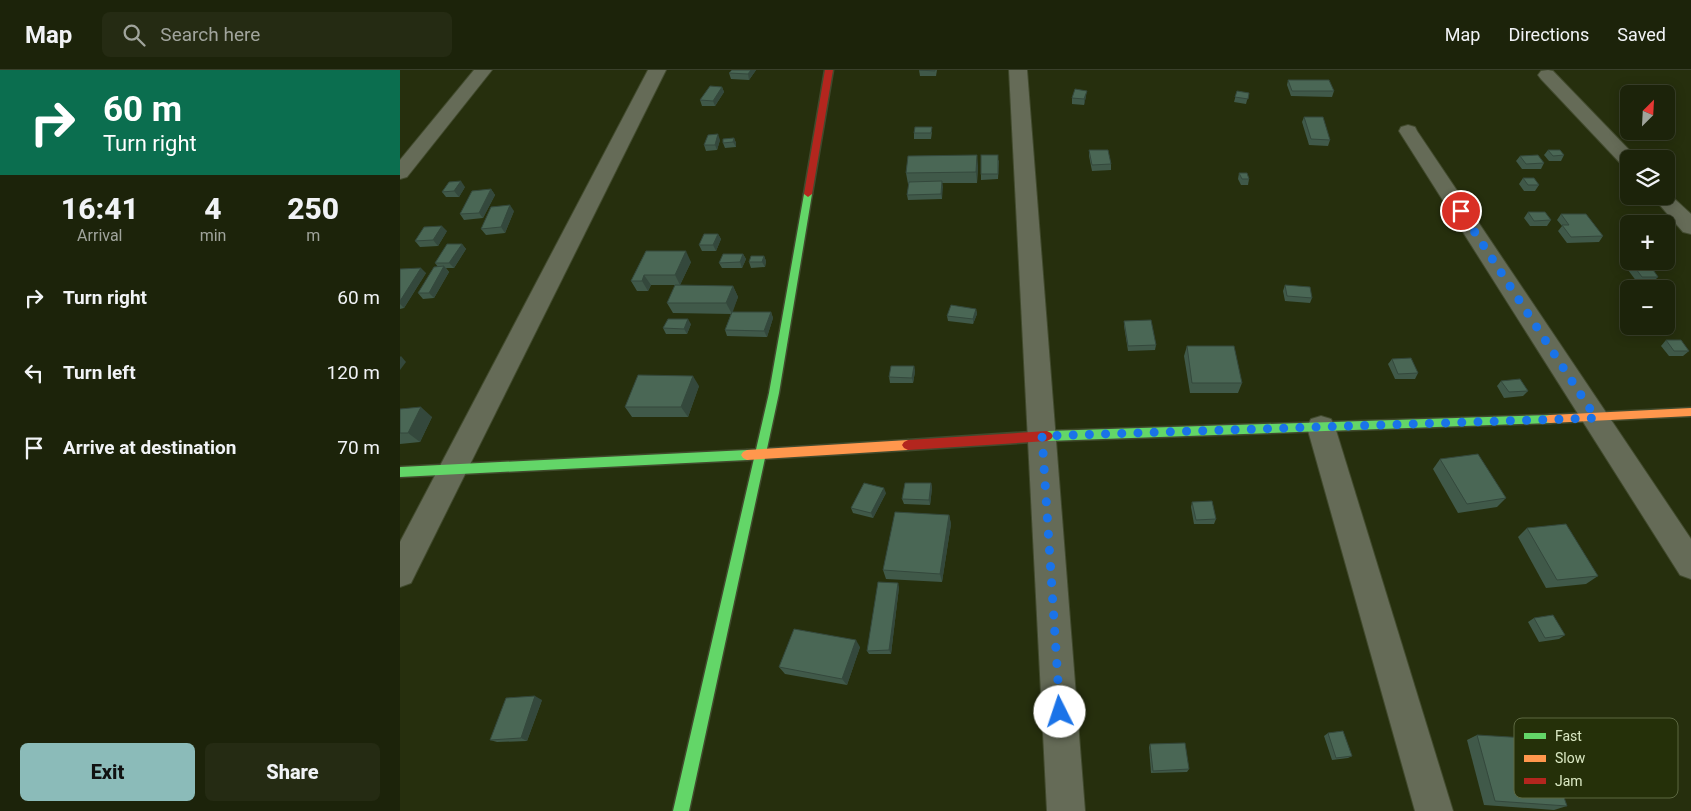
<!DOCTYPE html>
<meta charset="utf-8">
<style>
body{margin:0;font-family:Roboto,sans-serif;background:#252b13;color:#f1f3f6;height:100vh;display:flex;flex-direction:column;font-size:19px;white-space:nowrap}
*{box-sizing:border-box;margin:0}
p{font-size:16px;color:#a0a49c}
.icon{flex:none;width:28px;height:28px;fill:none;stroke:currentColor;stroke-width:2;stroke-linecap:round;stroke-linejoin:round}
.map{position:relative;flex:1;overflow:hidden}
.drawer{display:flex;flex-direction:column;background:#1c230a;width:400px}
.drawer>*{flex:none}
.guide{background:#0b6e4f;color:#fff;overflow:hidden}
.needle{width:32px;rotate:24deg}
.buttons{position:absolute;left:1220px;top:15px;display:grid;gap:10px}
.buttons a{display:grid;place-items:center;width:55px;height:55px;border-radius:8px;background:#1c230a;box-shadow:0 2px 12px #0003,0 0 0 1px #3a402b;font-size:25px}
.pin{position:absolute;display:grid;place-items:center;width:42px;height:42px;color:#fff;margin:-21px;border:2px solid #fff;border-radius:50%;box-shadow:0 1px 5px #0007}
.me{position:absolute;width:55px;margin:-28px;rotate:356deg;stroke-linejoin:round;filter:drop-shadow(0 0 4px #0008)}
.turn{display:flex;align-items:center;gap:18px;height:105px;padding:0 20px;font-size:22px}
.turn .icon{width:65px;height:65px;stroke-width:2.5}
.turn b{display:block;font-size:35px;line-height:42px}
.eta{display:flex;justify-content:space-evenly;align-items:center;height:85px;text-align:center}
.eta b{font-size:30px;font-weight:800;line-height:35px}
.button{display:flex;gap:10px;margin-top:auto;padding:10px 20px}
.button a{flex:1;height:58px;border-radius:8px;background:#8bbbb9;color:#111;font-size:20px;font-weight:800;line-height:58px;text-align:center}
.button a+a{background:#252b13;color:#f1f3f6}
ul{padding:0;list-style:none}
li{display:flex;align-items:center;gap:15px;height:75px;padding:0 20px}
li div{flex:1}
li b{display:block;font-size:19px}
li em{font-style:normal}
header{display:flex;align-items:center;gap:30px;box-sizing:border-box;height:70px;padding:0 25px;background:#1c230a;border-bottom:1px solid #3a402b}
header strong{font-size:24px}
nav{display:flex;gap:28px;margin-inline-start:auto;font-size:18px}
.search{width:350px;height:45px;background:#252b13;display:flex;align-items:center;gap:12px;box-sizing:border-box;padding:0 18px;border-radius:8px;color:#a0a49c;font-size:19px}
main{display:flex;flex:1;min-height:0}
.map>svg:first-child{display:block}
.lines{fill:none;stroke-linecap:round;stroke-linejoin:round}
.street-casing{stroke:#414a2d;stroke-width:2}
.fast-casing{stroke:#414a2d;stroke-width:3}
.slow-casing{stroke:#414a2d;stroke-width:3}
.jam-casing{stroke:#414a2d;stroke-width:3}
.street{fill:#656b57;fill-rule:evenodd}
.fast{fill:#63d668;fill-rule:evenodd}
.slow{fill:#ff974d;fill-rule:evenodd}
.jam{fill:#b3261e;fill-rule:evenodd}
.wall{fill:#405949}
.shaded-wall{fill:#34483c}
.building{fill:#4a6755;stroke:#34483c}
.route{stroke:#1a73e8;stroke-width:9;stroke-dasharray:0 16.2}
.key{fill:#253009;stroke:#5c6841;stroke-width:1}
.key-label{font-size:14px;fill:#dbe9c4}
</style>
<header>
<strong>Map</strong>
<div class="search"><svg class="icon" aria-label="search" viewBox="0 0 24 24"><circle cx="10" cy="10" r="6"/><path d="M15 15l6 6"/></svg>Search here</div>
<nav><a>Map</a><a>Directions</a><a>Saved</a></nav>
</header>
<main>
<section class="drawer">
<div class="guide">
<div class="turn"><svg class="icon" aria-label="right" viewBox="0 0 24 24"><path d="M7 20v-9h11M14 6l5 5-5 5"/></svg><div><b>60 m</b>Turn right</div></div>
</div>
<div class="eta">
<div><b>16:41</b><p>Arrival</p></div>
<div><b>4</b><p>min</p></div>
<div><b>250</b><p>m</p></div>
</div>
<ul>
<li><svg class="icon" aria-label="right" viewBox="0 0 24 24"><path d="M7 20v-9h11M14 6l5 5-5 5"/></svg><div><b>Turn right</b></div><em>60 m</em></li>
<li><svg class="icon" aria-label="left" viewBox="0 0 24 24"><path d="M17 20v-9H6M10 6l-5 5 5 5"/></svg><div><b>Turn left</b></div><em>120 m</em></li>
<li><svg class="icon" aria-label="arrive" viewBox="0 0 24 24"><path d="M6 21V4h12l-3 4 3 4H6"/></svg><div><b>Arrive at destination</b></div><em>70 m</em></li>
</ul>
<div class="button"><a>Exit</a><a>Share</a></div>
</section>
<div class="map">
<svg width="1291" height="741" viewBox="0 0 1291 741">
<rect width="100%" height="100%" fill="#262f0d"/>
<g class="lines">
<defs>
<g id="street">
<path d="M74 0H92L7 107 0 109V90Z"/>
<path d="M248 0H266L11 513 0 517V472Z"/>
<path d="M609 0H627L685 741H647Z"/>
<path d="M1148 0 1153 1 1236 87 1237 89H1229V97L1222 95 1141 9 1138 5 1141 1Z"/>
<path d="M1008 55 1015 57 1017 61 1291 469V509L1280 505 999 61 1001 57Z"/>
<path d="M1266 121 1291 144V164L1283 162 1252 126H1266Z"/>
<path d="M921 346 931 349 935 357 1053 741H1015L907 357 911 349Z"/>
</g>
<g id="fast">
<path d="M408 121 412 124 379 323 289 741H273L369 323 404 124Z"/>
<path d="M1150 345 1154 346 1156 349 1154 352 1150 353 647 371 643 369 641 366 643 363 647 361Z"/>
<path d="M347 380 351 382 353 385 351 388 347 390 0 407V397Z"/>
</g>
<g id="slow">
<path d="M1291 338V346L1150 353 1146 352 1144 349 1146 346 1150 345Z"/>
<path d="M508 370 512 372 514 375 512 378 508 380 347 390 343 388 341 385 343 382 347 380Z"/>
</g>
<g id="jam">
<path d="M425 0H433L412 124 408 127 404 124Z"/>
<path d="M647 361 651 363 653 366 651 369 647 371 508 380 504 378 502 375 504 372 508 370Z"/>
</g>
</defs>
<use href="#street" class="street-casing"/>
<use href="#fast" class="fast-casing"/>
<use href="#slow" class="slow-casing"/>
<use href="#jam" class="jam-casing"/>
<use href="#street" class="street"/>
<use href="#fast" class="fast"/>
<use href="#slow" class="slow"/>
<use href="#jam" class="jam"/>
</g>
<g class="wall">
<path d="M332 0H356L349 10 331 9 329 3Z"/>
<path d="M519 0H537L536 6H520Z"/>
<path d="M888 10 934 21 932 27 891 26 887 15Z"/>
<path d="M322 17 324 22 315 36H302L300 30Z"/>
<path d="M837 21 849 23 846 34 834 32Z"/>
<path d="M686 26 684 35 672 34V28Z"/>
<path d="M904 47 930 70 928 76 909 75 902 52Z"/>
<path d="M532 62 531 69H514V63Z"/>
<path d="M334 68 336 73V77L325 78 323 73Z"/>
<path d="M320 70 317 80 306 81 304 75Z"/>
<path d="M689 80 711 94V100L692 101 689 86Z"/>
<path d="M1148 80 1164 85 1161 91H1149L1144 85Z"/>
<path d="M1120 86 1144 93 1141 99H1122L1116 91Z"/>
<path d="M599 90 598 109 581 110V104Z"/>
<path d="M578 95 577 113H542V129L508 130 507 125 509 114H508L506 103Z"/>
<path d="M839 103 849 109 848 115H841L838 109Z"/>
<path d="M1123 108 1139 115 1135 121H1124L1119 114Z"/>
<path d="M65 117 59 127H46L42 122Z"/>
<path d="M91 119 95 125 83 148 64 150 60 144Z"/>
<path d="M114 141 105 163 86 165 81 159Z"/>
<path d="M1128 142 1151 150 1147 156H1130L1124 148Z"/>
<path d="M1161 144 1203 166 1199 172 1167 173 1158 161 1162 156 1157 150Z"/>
<path d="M47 161 38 176 20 177 15 171Z"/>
<path d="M318 164 321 169 316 181H302L299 175Z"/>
<path d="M62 174 66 179 54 198H46L49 202 34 228 23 229 18 223 38 197 35 193Z"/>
<path d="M1224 176H1229V188H1227L1220 182Z"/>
<path d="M246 181 291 192 280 215H251L248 221H237L231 211Z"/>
<path d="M343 184 346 189 342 198H322L319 193Z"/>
<path d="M364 186 366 191 365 197 351 198 349 192Z"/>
<path d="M1229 191H1247L1258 207 1253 212H1237L1225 196Z"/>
<path d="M0 199 26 203 4 238 0 239Z"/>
<path d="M885 215 912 228 910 233 885 231 883 221Z"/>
<path d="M333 216 338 227 332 242H371L373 248 367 267 327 266 325 260 331 244 273 243 267 233Z"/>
<path d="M576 239 577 244 573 254 548 251 547 246Z"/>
<path d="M724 251 756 275 755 280 728 281 724 256Z"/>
<path d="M291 254 287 264H266L263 258Z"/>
<path d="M1266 270 1289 281 1283 286H1269L1261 276Z"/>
<path d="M787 276 842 313 838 323H790L784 286Z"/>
<path d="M992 289 1018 303 1015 309H995L988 294Z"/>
<path d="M514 296 515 302 513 313H490L489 307Z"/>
<path d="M1101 311 1128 321 1123 326 1104 328 1097 316Z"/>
<path d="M299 316 288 347H232L225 337Z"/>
<path d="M0 339 32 347 20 372 0 374Z"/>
<path d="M1040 389 1106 428 1097 437 1058 443 1033 399Z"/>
<path d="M531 413 532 418 530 435 504 434 502 429Z"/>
<path d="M486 423 473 448 453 443 451 438Z"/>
<path d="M792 432 816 449 814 454H794L791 437Z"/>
<path d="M549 445 551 454 542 512 486 509 483 500Z"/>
<path d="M1127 458 1198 506 1186 514 1146 518 1118 467Z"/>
<path d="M499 517 491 584H469L467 581Z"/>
<path d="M1134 548 1165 565 1159 569 1139 572 1128 552Z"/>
<path d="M460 577 447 615 385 604 379 597Z"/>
<path d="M142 630 127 671 97 672 90 670Z"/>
<path d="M928 663 952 686 948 688 932 690 924 666Z"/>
<path d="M1077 665 1167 736 1154 740 1084 735 1067 670Z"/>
<path d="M750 674 789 699 787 702 751 703 749 677Z"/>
</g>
<g class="shaded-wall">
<path d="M351 0H356L349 10 348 4Z"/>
<path d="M322 17 324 22 315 36 313 31Z"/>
<path d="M687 21 686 26 684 35V29Z"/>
<path d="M318 64 320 70 317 80 315 75Z"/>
<path d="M334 68 336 73V77L333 72Z"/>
<path d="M577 85 578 95 577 113 576 102Z"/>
<path d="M61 111 65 117 59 127 54 121Z"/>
<path d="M542 111 543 117 542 129 541 124Z"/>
<path d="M91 119 95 125 83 148 79 143Z"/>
<path d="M110 135 114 141 105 163 101 157Z"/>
<path d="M42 156 47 161 38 176 33 170Z"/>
<path d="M318 164 321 169 316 181 313 175Z"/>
<path d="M62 174 66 179 54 198 49 193Z"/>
<path d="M286 181 291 192 280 215 275 205Z"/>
<path d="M343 184 346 189 342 198 340 192Z"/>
<path d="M364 186 366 191 365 197 362 192Z"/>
<path d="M44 196 49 202 34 228 29 223Z"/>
<path d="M21 198 26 203 4 238 0 234V231Z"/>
<path d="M244 205 251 215 248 221 242 211Z"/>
<path d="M333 216 338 227 332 244 326 233Z"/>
<path d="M576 239 577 244 573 254V249Z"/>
<path d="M371 242 373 248 367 267 364 261Z"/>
<path d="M288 249 291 254 287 264 284 259Z"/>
<path d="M1 286 6 292 0 300V287Z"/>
<path d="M514 296 515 302 513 313 512 308Z"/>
<path d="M293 306 299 316 288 347 281 337Z"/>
<path d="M21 337 32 347 20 372 8 363Z"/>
<path d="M531 413 532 418 530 435 529 430Z"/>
<path d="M484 418 486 423 473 448 471 443Z"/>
<path d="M549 445 551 454 542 512 540 504Z"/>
<path d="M498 513 499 517 491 584 489 580Z"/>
<path d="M456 570 460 577 447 615 442 609Z"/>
<path d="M135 626 142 630 127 671 121 668Z"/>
</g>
<g class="building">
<path d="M332 0H351L348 4 329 3Z"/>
<path d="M519 0H535V1Z"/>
<path d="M888 10H929L934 21H892Z"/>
<path d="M310 16 322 17 313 31 300 30Z"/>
<path d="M675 19 687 21 684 29 672 28Z"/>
<path d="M837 21 849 23 848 29 835 27Z"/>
<path d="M904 47H923L930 70 911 69Z"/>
<path d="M515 57H532L531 63H514Z"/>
<path d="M318 64 315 75H304L308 65Z"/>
<path d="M334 68 333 72 323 73V69Z"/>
<path d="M689 80H708L711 94 692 95Z"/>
<path d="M1148 80H1160L1164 85 1153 86Z"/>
<path d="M577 85 576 102 506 103 508 86Z"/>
<rect x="581" y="85" width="17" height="19"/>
<path d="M1138 85 1144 93 1126 94 1120 86Z"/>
<path d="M839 103H847L849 109H842Z"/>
<path d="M1123 108H1134L1139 115H1128Z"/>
<path d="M61 111 54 121 42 122 49 112Z"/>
<path d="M542 111 541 124 507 125 509 112Z"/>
<path d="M91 119 79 143 60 144 72 121Z"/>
<path d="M110 135 101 157 81 159 91 137Z"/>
<path d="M1128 142H1145L1151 150 1134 151Z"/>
<path d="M1161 144H1186L1203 166 1171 167 1162 155H1169Z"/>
<path d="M42 156 33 170 15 171 24 157Z"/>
<path d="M304 164H318L313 175H299Z"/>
<path d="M47 174H62L49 193H35Z"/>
<path d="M1224 176H1229V180Z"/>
<path d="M246 181H286L275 205H244L242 211H231Z"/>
<path d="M323 184H343L340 192 319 193Z"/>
<path d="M351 186H364L362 192H349Z"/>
<path d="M1230 191H1247L1258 207H1242Z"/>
<path d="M44 196 29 223H18L34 197Z"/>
<path d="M21 198 0 231V199Z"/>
<path d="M275 215 333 216 326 233H267Z"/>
<path d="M885 215 910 217 912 228 887 226Z"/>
<path d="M551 235 576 239 573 249 547 246Z"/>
<path d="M332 242H371L364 261 325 260Z"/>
<path d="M268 249H288L284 259 263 258Z"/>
<path d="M751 250 756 275 728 276 724 251Z"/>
<path d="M1266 270H1281L1289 281H1274Z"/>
<path d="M787 276H834L842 313H792Z"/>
<path d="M1011 288 1018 303 998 304 992 289Z"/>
<path d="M491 296H514L512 308 489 307Z"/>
<path d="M238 305 293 306 281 337H225Z"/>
<path d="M1120 309 1128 321 1109 322 1101 311Z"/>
<path d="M21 337 8 363H0V339Z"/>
<path d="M1078 384 1106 428 1067 434 1040 389Z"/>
<path d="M464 413 484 418 471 443 451 438Z"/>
<path d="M505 413H531L529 430 502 429Z"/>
<path d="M812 431 816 449 796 450 792 432Z"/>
<path d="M495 442 549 445 540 504 483 500Z"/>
<path d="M1166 454 1198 506 1157 510 1127 458Z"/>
<path d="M478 512 498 513 489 580 467 581Z"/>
<path d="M1153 545 1165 565 1145 568 1134 548Z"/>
<path d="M394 559 456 570 442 609 379 597Z"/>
<path d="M135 626 121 668 90 670 106 628Z"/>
<path d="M943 661 952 686 936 688 928 663Z"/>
<path d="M1077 665 1144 669 1167 736 1095 731Z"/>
<path d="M785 673 789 699 753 701 750 674Z"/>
</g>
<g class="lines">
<path class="route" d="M660 642 642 366 1196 348 1061 141"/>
</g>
<rect x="1114" y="648" width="164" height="80" rx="8" class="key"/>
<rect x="1124" y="663" width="22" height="6" fill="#63d668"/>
<rect x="1124" y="685" width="22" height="7" fill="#ff974d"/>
<rect x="1124" y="708" width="22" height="6" fill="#b3261e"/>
<g class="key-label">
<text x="1155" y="671">Fast</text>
<text x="1155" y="693">Slow</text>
<text x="1155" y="716">Jam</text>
</g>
</svg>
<div class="buttons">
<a><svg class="needle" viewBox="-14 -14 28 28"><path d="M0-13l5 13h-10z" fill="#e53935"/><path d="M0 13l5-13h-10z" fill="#a0a49c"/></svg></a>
<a><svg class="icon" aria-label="layers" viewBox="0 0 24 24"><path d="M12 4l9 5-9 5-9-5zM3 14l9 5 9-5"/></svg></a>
<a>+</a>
<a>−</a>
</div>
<div class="pin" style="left:1061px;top:141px;background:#d93025"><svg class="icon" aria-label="arrive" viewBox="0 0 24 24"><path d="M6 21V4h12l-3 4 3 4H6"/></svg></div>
<svg class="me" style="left:660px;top:642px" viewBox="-20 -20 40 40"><circle r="19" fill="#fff"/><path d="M0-13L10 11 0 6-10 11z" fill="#1a73e8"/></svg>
</div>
</main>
